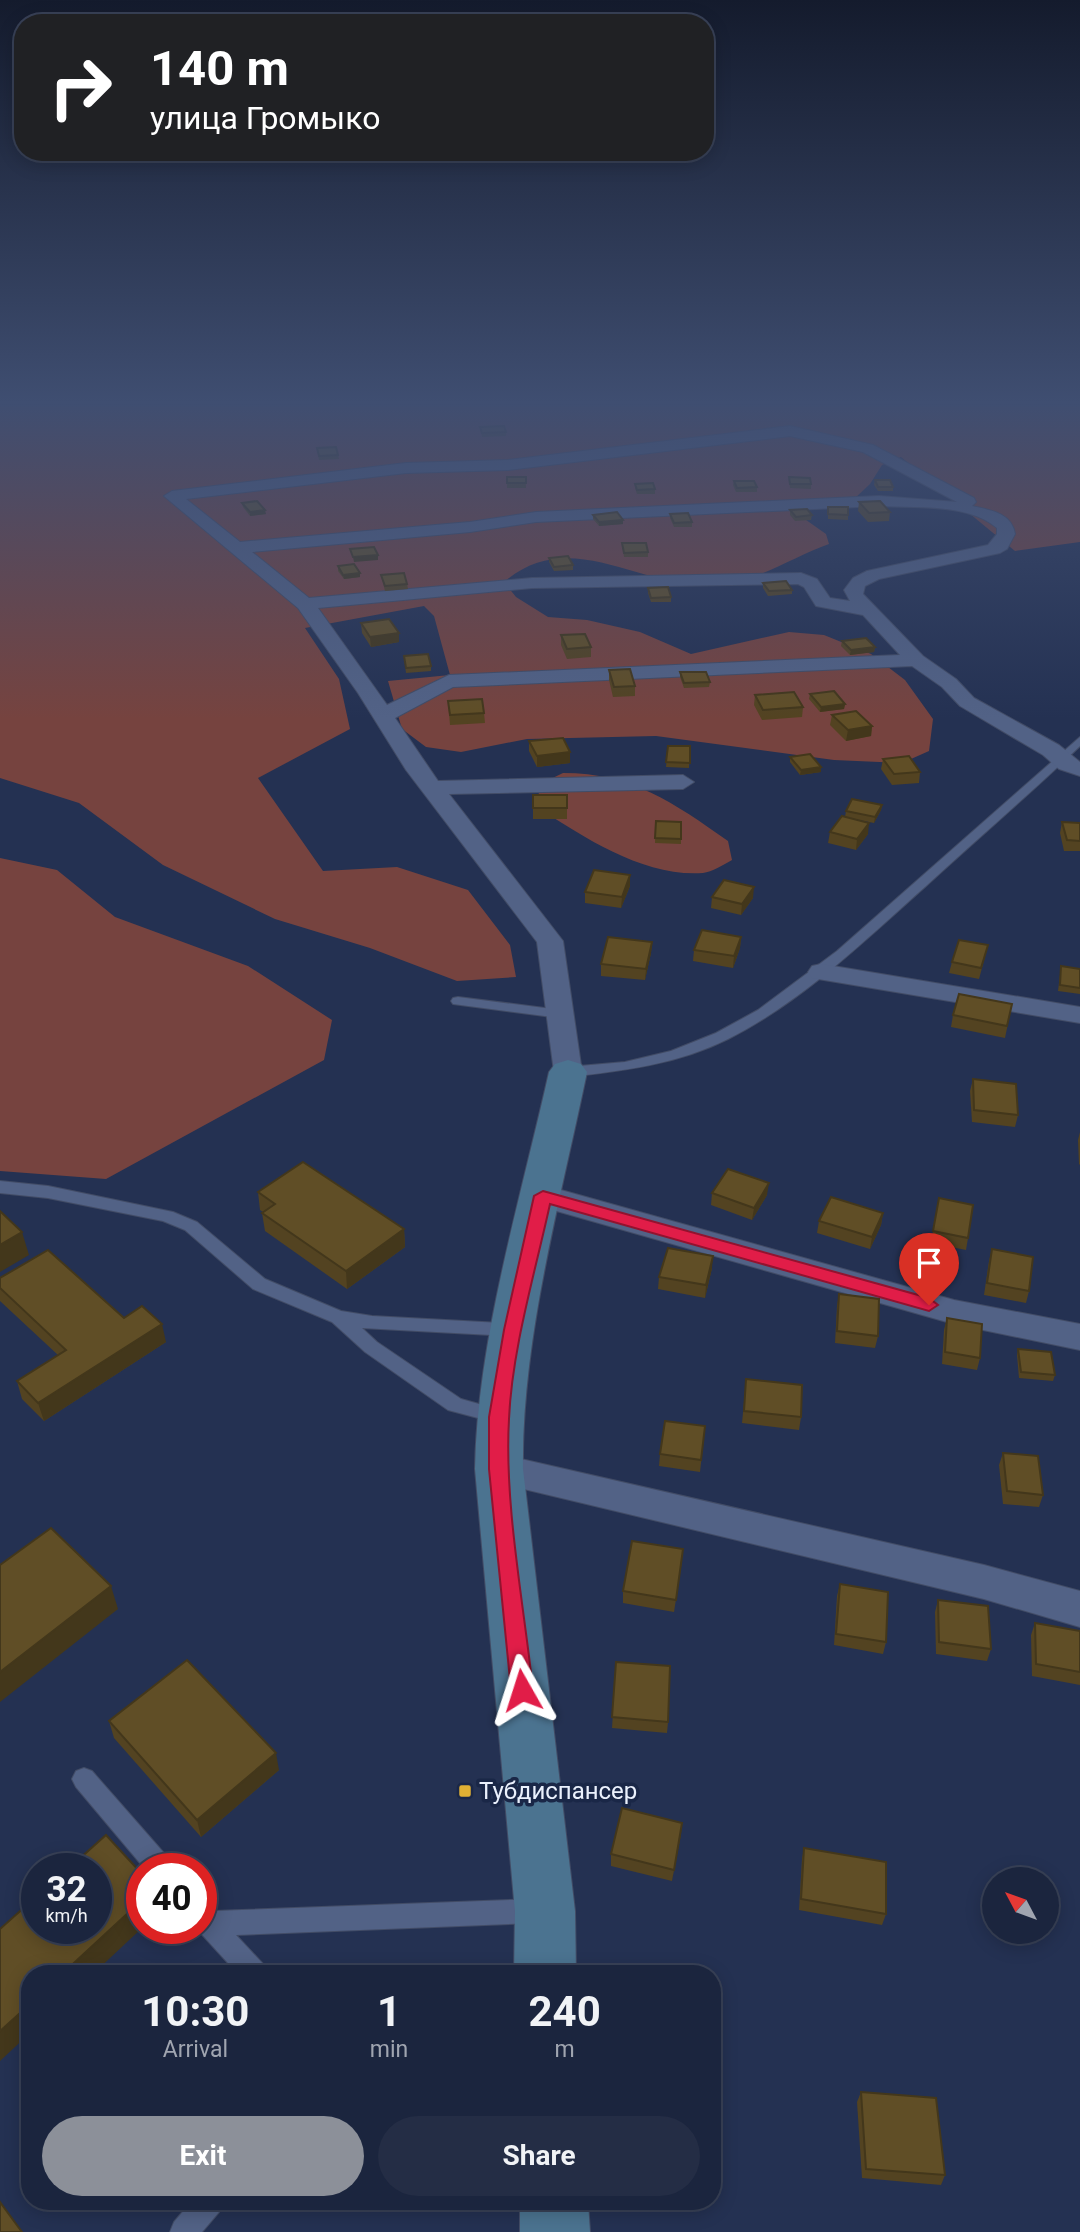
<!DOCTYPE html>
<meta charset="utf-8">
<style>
body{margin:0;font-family:Roboto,sans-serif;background:#242d45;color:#f1f3f6;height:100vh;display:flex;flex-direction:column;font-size:26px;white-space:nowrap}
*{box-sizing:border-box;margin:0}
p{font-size:23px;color:#a0a5b0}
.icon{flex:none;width:38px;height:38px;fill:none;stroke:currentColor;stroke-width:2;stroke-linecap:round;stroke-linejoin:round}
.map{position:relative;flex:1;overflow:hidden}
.side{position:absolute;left:21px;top:1965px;width:700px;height:245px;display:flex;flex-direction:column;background:#1b253e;border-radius:28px;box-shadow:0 4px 18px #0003,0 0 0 2px #394258}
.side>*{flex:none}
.guide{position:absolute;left:14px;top:14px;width:700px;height:147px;border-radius:28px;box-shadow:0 4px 18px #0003,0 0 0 2px #394258;background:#202124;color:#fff;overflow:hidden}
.needle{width:46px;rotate:311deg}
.controls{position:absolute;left:982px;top:1867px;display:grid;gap:14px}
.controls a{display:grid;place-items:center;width:77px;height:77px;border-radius:50%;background:#1b253e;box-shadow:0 4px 18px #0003,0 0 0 2px #394258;font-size:35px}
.speed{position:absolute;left:21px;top:1853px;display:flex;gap:14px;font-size:35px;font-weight:700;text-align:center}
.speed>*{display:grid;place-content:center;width:91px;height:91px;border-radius:50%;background:#1b253e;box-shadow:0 4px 18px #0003,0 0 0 2px #394258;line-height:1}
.speed small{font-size:18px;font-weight:400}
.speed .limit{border:10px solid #d22;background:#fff;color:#111}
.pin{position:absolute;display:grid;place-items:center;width:60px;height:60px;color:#fff;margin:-72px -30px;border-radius:50% 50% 50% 0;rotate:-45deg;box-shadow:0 0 7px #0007}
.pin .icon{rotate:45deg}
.me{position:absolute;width:77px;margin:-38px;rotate:354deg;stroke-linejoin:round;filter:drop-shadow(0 0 5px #0008)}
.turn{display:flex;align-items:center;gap:24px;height:147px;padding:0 21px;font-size:32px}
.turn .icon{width:91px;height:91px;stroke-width:2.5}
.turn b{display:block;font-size:49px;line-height:60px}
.eta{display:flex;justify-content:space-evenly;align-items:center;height:119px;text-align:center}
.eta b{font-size:42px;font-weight:700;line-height:49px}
.action{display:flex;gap:14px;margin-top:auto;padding:14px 21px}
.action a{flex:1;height:80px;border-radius:42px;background:#8c9099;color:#fff;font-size:28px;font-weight:700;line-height:80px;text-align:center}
.action a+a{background:#242d45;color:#f1f3f6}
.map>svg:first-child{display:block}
.green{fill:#76433f}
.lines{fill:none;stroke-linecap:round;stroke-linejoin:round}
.lane-casing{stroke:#424c66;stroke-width:2}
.street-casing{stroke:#424c66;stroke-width:2}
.secondary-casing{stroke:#424c66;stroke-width:2}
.lane{fill:#526286;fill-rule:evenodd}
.street{fill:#526286;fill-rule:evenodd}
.secondary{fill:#4b7390;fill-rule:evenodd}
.wall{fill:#534321}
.shaded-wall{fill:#43371b}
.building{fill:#604e26;stroke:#43371b;stroke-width:2}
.route{fill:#e11d48;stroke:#92132f;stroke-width:2}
.poi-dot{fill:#e0b034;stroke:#1a2747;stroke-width:2.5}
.labels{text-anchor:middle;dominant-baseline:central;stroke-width:7;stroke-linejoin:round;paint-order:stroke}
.near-poi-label{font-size:24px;fill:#ebf1fd;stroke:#1a2747;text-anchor:start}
</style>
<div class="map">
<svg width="1080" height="2232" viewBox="0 0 1080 2232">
<rect width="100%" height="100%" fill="#243152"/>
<g class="green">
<path d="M0 406H1080V542L1015 551 901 457 882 465 870 484 853 500 806 506 799 515 826 534 829 544C792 557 759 581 719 585 646 593 572 523 504 582L516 597 548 617 587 620 640 632 691 654 789 632 824 635 871 654 905 680 933 719 929 751 902 763 834 760 656 736 527 739 461 752 426 747 402 729 388 681 450 675 434 616 424 606 305 628 339 679 350 729 258 778 323 871 397 867 468 890 510 945 516 977 457 981 370 948 275 919 163 865 79 803 0 778Z"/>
<path d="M563 773C632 773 674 803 728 841L732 860C723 865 712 872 703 873 644 877 587 839 540 809L538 785Z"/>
<path d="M0 858 57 870 115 917 248 966 332 1020 324 1060 106 1179 0 1171Z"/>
</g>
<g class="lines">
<defs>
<g id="lane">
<path d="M1080 737V746C1030 794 977 839 926 886 864 941 803 1001 728 1039 678 1064 623 1071 568 1077L560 1072 568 1067 625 1062 671 1051 716 1033 758 1010 837 951Z"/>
<path d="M458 997 560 1010 567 1014 560 1018 453 1004 451 1001 453 998Z"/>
<path d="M0 1181 48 1186 173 1212 197 1222 265 1279 341 1311 372 1316 517 1324 520 1329 517 1334 511 1336 362 1328 377 1342 461 1399 504 1411 507 1416 504 1421 497 1423 448 1410 365 1352 332 1322 253 1289 185 1230 163 1221 48 1198 0 1193Z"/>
<path d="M84 1768 92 1771 170 1860 173 1869H145L76 1787 72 1779 76 1771Z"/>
<path d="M536 1899 545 1902 548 1911 545 1920 536 1923 236 1935 264 1965 268 1974H238L196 1928H201V1909L205 1908 214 1911Z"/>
<path d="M191 2202H223L219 2212 202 2232H170L174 2222Z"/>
</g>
<g id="street">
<path d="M790 426 873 445 974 498 976 502 972 506C990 510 1012 513 1015 534L1007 549 1000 553 879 579 865 586 863 594 923 656 956 679 974 698 1059 745 1080 762V776L1059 769 1043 755 960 706 942 687 912 666 453 687 395 718 438 781 683 775 694 782 683 789 449 794 563 941 582 1072 578 1078 568 1081 558 1078 554 1072 537 942 406 770 358 693 298 608 164 496 172 491 406 463 508 460ZM790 436 863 452 957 502 879 496 536 512 470 522 240 542 186 499 406 473 508 470ZM879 506C915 508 968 503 997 528V534L988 545 867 571 853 578 844 590 850 601 830 598 817 579 801 573 532 578 309 598 252 552 470 532 536 522ZM798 584 804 587 816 606 863 615 900 655 449 675 387 705 318 608 532 588Z"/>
<path d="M821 964 1080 1007V1023L812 978 808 972 812 966Z"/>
<path d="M543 1185 954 1300 1080 1324V1350L954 1324 532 1204 527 1196 532 1188Z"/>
<path d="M499 1454 984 1565 1080 1591V1627L984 1599 486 1480 480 1469 486 1458Z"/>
</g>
<g id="secondary">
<path d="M568 1060 581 1064 587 1072C561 1198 521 1341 523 1469L575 1911 576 1974H514L515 1911 475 1469C477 1341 521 1198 549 1072L555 1064Z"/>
<path d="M520 2202H588L590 2232H520Z"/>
</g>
</defs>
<use href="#lane" class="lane-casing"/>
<use href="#street" class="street-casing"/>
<use href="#secondary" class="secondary-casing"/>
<use href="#lane" class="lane"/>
<use href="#street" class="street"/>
<use href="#secondary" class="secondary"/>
</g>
<g class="wall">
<path d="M480 427 506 432V436L482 437Z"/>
<path d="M317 448 338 455 339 459 319 460Z"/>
<rect x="507" y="477" width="19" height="11"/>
<path d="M789 477 811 484V489L790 488Z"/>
<path d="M875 480 893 487V491H878L874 485Z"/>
<path d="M734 481 757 487V492H736L733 485Z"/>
<path d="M635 484 655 489V494H637L635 488Z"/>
<path d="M859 502 890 512 889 521 868 522 858 511Z"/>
<path d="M242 503 266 514 250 516 243 507Z"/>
<path d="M828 507 848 515V520L828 519Z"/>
<path d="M790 510 812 515 811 520 795 521 790 515Z"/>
<path d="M670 514 692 522V527H674L670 518Z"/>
<path d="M593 515 623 520V524L599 526 593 519Z"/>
<path d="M622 543 648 552V557H624Z"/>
<path d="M549 558 573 565V570L554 571 549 562Z"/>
<path d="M338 566 360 573V577L344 579 338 571Z"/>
<path d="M381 575 407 584 408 589 385 591Z"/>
<path d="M763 583 792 590V594L768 596 763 588Z"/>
<path d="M648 588 671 597V602H651L648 593Z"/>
<path d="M361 623 399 642 371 647 362 633Z"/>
<path d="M561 635 591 647V657L567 659 561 645Z"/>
<path d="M842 641 875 647 874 652 850 655 841 646Z"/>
<path d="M404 656 431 666V671L406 673Z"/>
<path d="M609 670 635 686V696L613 697 609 680Z"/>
<path d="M680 672 710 682 709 687 684 688 680 677Z"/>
<path d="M810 694 845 704 844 709 820 712 809 699Z"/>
<path d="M755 695 803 707 802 717 762 720 754 705Z"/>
<path d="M448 701 484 713 485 723 450 725Z"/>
<path d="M832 715 872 726 871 736 846 741 830 725Z"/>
<path d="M529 741 570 763 537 767 529 751Z"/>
<path d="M668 746H690L689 768 666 767Z"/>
<path d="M790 757 821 772 800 775 790 762Z"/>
<path d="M883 759 920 772 919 783 892 785 881 769Z"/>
<rect x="533" y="795" width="34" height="24"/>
<path d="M882 805 881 810 874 823 845 817 846 811Z"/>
<path d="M656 821 681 822V844L655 843Z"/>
<path d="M1062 822 1080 823V851H1064L1060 833Z"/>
<path d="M830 832 868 834 856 850 828 843Z"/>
<path d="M630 886 621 908 585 903V892Z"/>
<path d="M712 897 753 898 741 915 711 908Z"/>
<path d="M741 937 740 948 733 968 693 961 694 950Z"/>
<path d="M652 942 651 953 645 980 601 976V964Z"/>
<path d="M985 957 979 979 949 973 952 962Z"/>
<path d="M1061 966 1080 969V994L1058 991Z"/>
<path d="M1012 1004 1005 1038 951 1027 953 1015Z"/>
<path d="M973 1079 1018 1115 1015 1127 972 1122 970 1091Z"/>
<path d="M1080 1132V1165L1079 1164 1078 1140Z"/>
<path d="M258 1192 404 1229 405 1247 347 1289 265 1231 262 1213 263 1212 260 1210Z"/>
<path d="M712 1193 767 1195 752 1220 711 1205Z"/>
<path d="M939 1198 968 1238 966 1250 931 1243Z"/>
<path d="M883 1213 881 1225 870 1249 817 1233 819 1221Z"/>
<path d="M992 1249 1029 1291 1026 1303 984 1295 989 1261Z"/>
<path d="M712 1268 705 1298 658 1289 659 1277Z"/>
<path d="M0 1278 124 1318 166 1342 44 1421 22 1399 17 1381 58 1355 0 1301Z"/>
<path d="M839 1294 878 1336 875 1348 835 1343 837 1306Z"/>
<path d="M947 1318 980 1358 977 1370 942 1364 944 1330Z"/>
<path d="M1018 1349 1055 1375 1053 1381 1019 1378 1017 1355Z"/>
<path d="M745 1391 801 1417 799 1430 742 1423Z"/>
<path d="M705 1426 700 1472 659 1466 660 1454Z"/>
<path d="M1003 1453 1043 1495 1039 1507 1003 1504 999 1465Z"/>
<path d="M682 1561 674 1612 623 1603V1591Z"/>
<path d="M840 1584 886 1642 883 1654 834 1645 837 1596Z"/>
<path d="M938 1600 991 1649 987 1661 936 1654 935 1612Z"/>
<path d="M1035 1623 1080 1631V1685L1032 1676 1031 1635Z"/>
<path d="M616 1662 668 1722 667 1733 612 1728Z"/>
<path d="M109 1721 279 1770 201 1837 114 1738Z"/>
<path d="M681 1834 672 1881 611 1866V1854Z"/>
<path d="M804 1848 886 1914 882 1925 799 1910 802 1859Z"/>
<path d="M861 2092 945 2175 941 2185 862 2178 857 2102Z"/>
<path d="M712 2098 717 2164 715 2173H712Z"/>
</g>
<g class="shaded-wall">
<path d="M265 510 266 514 250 516V512Z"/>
<path d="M623 520V524L599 526V522Z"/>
<path d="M378 555V560L354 562 353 557Z"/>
<path d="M360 573V577L344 579 343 575Z"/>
<path d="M399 633V642L371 647 370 637Z"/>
<path d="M875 647 874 652 850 655 851 650Z"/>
<path d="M845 704 844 709 820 712 821 707Z"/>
<path d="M872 726 871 736 846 741 848 730Z"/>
<path d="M570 752V763L537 767V756Z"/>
<path d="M821 767V772L800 775 801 770Z"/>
<path d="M882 805 881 810 874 823 875 817Z"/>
<path d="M869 823 868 834 856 850 857 839Z"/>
<path d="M630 875V886L621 908 622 897Z"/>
<path d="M754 887 753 898 741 915 742 904Z"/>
<path d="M741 937 740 948 733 968 734 956Z"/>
<path d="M652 942 651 953 645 980 646 969Z"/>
<path d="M769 1183 767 1195 752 1220 754 1208Z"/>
<path d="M883 1213 881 1225 870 1249 872 1237Z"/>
<path d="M404 1229 405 1247 347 1289 346 1271Z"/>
<path d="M22 1232 29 1255 0 1272V1245Z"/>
<path d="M713 1256 712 1268 705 1298 706 1285Z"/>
<path d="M162 1324 166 1342 44 1421 38 1403Z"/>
<path d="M111 1586 118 1609 0 1702V1672Z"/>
<path d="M276 1753 279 1770 201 1837 197 1820Z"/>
<path d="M682 1823 681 1834 672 1881 674 1870Z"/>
<path d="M142 1900V1928L93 1974H62Z"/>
<path d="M30 2004V2033L0 2061V2031Z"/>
</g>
<g class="building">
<path d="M504 426 506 432 482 433 480 427Z"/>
<path d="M336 447 338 455 319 456 317 448Z"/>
<rect x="507" y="477" width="19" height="6"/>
<path d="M789 477 810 478 811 484H790Z"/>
<path d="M875 480H890L893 487H878Z"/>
<path d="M734 481H754L757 487 737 488Z"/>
<path d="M653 483 655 489 637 490 635 484Z"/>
<path d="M257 501 265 510 250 512 242 503Z"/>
<path d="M880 501 890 512 869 513 859 502Z"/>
<path d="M828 507H848V515L828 514Z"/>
<path d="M807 509 812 515 796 517 790 510Z"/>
<path d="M617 512 623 520 599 522 593 515Z"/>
<path d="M688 513 692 522 674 523 670 514Z"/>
<path d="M622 543H646L648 552 624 553Z"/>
<path d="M374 547 378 555 353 557 350 549Z"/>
<path d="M568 556 573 565 554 567 549 558Z"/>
<path d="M354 564 360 573 343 575 338 566Z"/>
<path d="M404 573 407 584 385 586 381 575Z"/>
<path d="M786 581 792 590 769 591 763 583Z"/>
<path d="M668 587 671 597 651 598 648 588Z"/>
<path d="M389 619 399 633 370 637 361 623Z"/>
<path d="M585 634 591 647 567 649 561 635Z"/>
<path d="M866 638 875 647 851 650 842 641Z"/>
<path d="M428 654 431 666 406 668 404 656Z"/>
<path d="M630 669 635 686 614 687 609 670Z"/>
<path d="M680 672H706L710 682 684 683Z"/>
<path d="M834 691 845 704 821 707 810 694Z"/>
<path d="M794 692 803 707 763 710 755 695Z"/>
<path d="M482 699 484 713 450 715 448 701Z"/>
<path d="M856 711 872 726 848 730 832 715Z"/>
<path d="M563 738 570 752 537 756 529 741Z"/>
<path d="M668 746H690V763L666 762Z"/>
<path d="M810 754 821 767 801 770 790 757Z"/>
<path d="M909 756 920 772 894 774 883 759Z"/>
<rect x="533" y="795" width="34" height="13"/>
<path d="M852 799 882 805 875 817 846 811Z"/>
<path d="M842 816 869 823 857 839 830 832Z"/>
<path d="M656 821 681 822V839L655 838Z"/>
<path d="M1062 822 1080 823V841L1067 840Z"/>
<path d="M594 870 630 875 622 897 585 892Z"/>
<path d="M724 880 754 887 742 904 712 897Z"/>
<path d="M702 930 741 937 734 956 694 950Z"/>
<path d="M608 937 652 942 646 969 601 964Z"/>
<path d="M959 940 988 945 981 968 952 962Z"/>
<path d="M1061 966 1080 969V988L1060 985Z"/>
<path d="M959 994 1012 1004 1007 1026 953 1015Z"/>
<path d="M973 1079 1016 1084 1018 1115 974 1110Z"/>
<path d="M303 1162 404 1229 346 1271 262 1213 275 1204 258 1192Z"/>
<path d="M728 1169 769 1183 754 1208 712 1193Z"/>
<path d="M831 1197 883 1213 872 1237 819 1221Z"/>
<path d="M939 1198 973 1205 968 1238 933 1231Z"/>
<path d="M0 1211 22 1232 0 1245Z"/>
<path d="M668 1248 713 1256 706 1285 659 1277Z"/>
<path d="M992 1249 1033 1257 1029 1291 987 1283Z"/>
<path d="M48 1250 124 1318 142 1306 162 1324 38 1403 17 1381 66 1350 0 1288V1278Z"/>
<path d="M839 1294 879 1299 878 1336 837 1331Z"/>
<path d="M947 1318 982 1324 980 1358 945 1352Z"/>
<path d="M1018 1349 1051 1352 1055 1375 1021 1372Z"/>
<path d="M746 1379 802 1385 801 1417 744 1411Z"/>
<path d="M665 1421 705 1426 701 1460 660 1454Z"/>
<path d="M1003 1453 1038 1456 1043 1495 1007 1491Z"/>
<path d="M51 1528 111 1586 0 1672V1565Z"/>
<path d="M632 1541 683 1549 676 1600 623 1591Z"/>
<path d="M840 1584 888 1592 886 1642 836 1634Z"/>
<path d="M938 1600 988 1606 991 1649 939 1642Z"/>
<path d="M1035 1623 1080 1631V1672L1036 1664Z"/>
<path d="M187 1660 276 1753 197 1820 109 1721Z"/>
<path d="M616 1662 670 1666 668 1722 612 1717Z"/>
<path d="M622 1808 682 1823 674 1870 611 1854Z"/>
<path d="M106 1835 142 1874V1900L62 1974H30V2004L0 2031V1929L37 1896V1928H96V1869H68Z"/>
<path d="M804 1848 886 1862V1914L801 1899Z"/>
<path d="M861 2092 936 2098 945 2175 866 2169Z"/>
<path d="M712 2098H718L717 2164 712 2163Z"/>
<path d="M0 2202 22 2232H0Z"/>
</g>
<linearGradient id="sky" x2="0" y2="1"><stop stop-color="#141b2d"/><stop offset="0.56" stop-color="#3f4e71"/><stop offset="1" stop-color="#3f4e71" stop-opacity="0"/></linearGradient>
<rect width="1080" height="719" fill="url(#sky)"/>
<path class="route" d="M543 1191 929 1298 938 1305 929 1311 550 1204C535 1273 512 1349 509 1419 504 1504 524 1605 533 1690L530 1697 522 1700 514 1697 511 1690 489 1469V1417L504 1330 534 1196Z"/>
<rect class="poi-dot" x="458" y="1784" width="14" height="14" rx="3.5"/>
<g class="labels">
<g class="near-poi-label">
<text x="479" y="1791">Тубдиспансер</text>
</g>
</g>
</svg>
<div class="controls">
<a><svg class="needle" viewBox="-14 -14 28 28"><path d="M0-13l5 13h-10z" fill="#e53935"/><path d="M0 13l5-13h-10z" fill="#a0a5b0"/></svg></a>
</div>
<div class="speed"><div>32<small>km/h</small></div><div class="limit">40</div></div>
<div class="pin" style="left:929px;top:1305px;background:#d93025"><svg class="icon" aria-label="arrive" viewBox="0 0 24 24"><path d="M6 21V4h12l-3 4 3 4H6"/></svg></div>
<svg class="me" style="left:522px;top:1690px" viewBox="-20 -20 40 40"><path d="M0-17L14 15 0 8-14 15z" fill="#e11d48" stroke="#fff" stroke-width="4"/></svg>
<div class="guide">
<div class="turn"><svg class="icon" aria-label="right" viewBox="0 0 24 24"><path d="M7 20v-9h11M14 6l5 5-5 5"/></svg><div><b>140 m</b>улица Громыко</div></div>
</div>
<section class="side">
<div class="eta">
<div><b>10:30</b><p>Arrival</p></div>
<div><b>1</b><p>min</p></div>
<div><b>240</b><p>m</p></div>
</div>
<div class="action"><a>Exit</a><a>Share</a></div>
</section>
</div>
